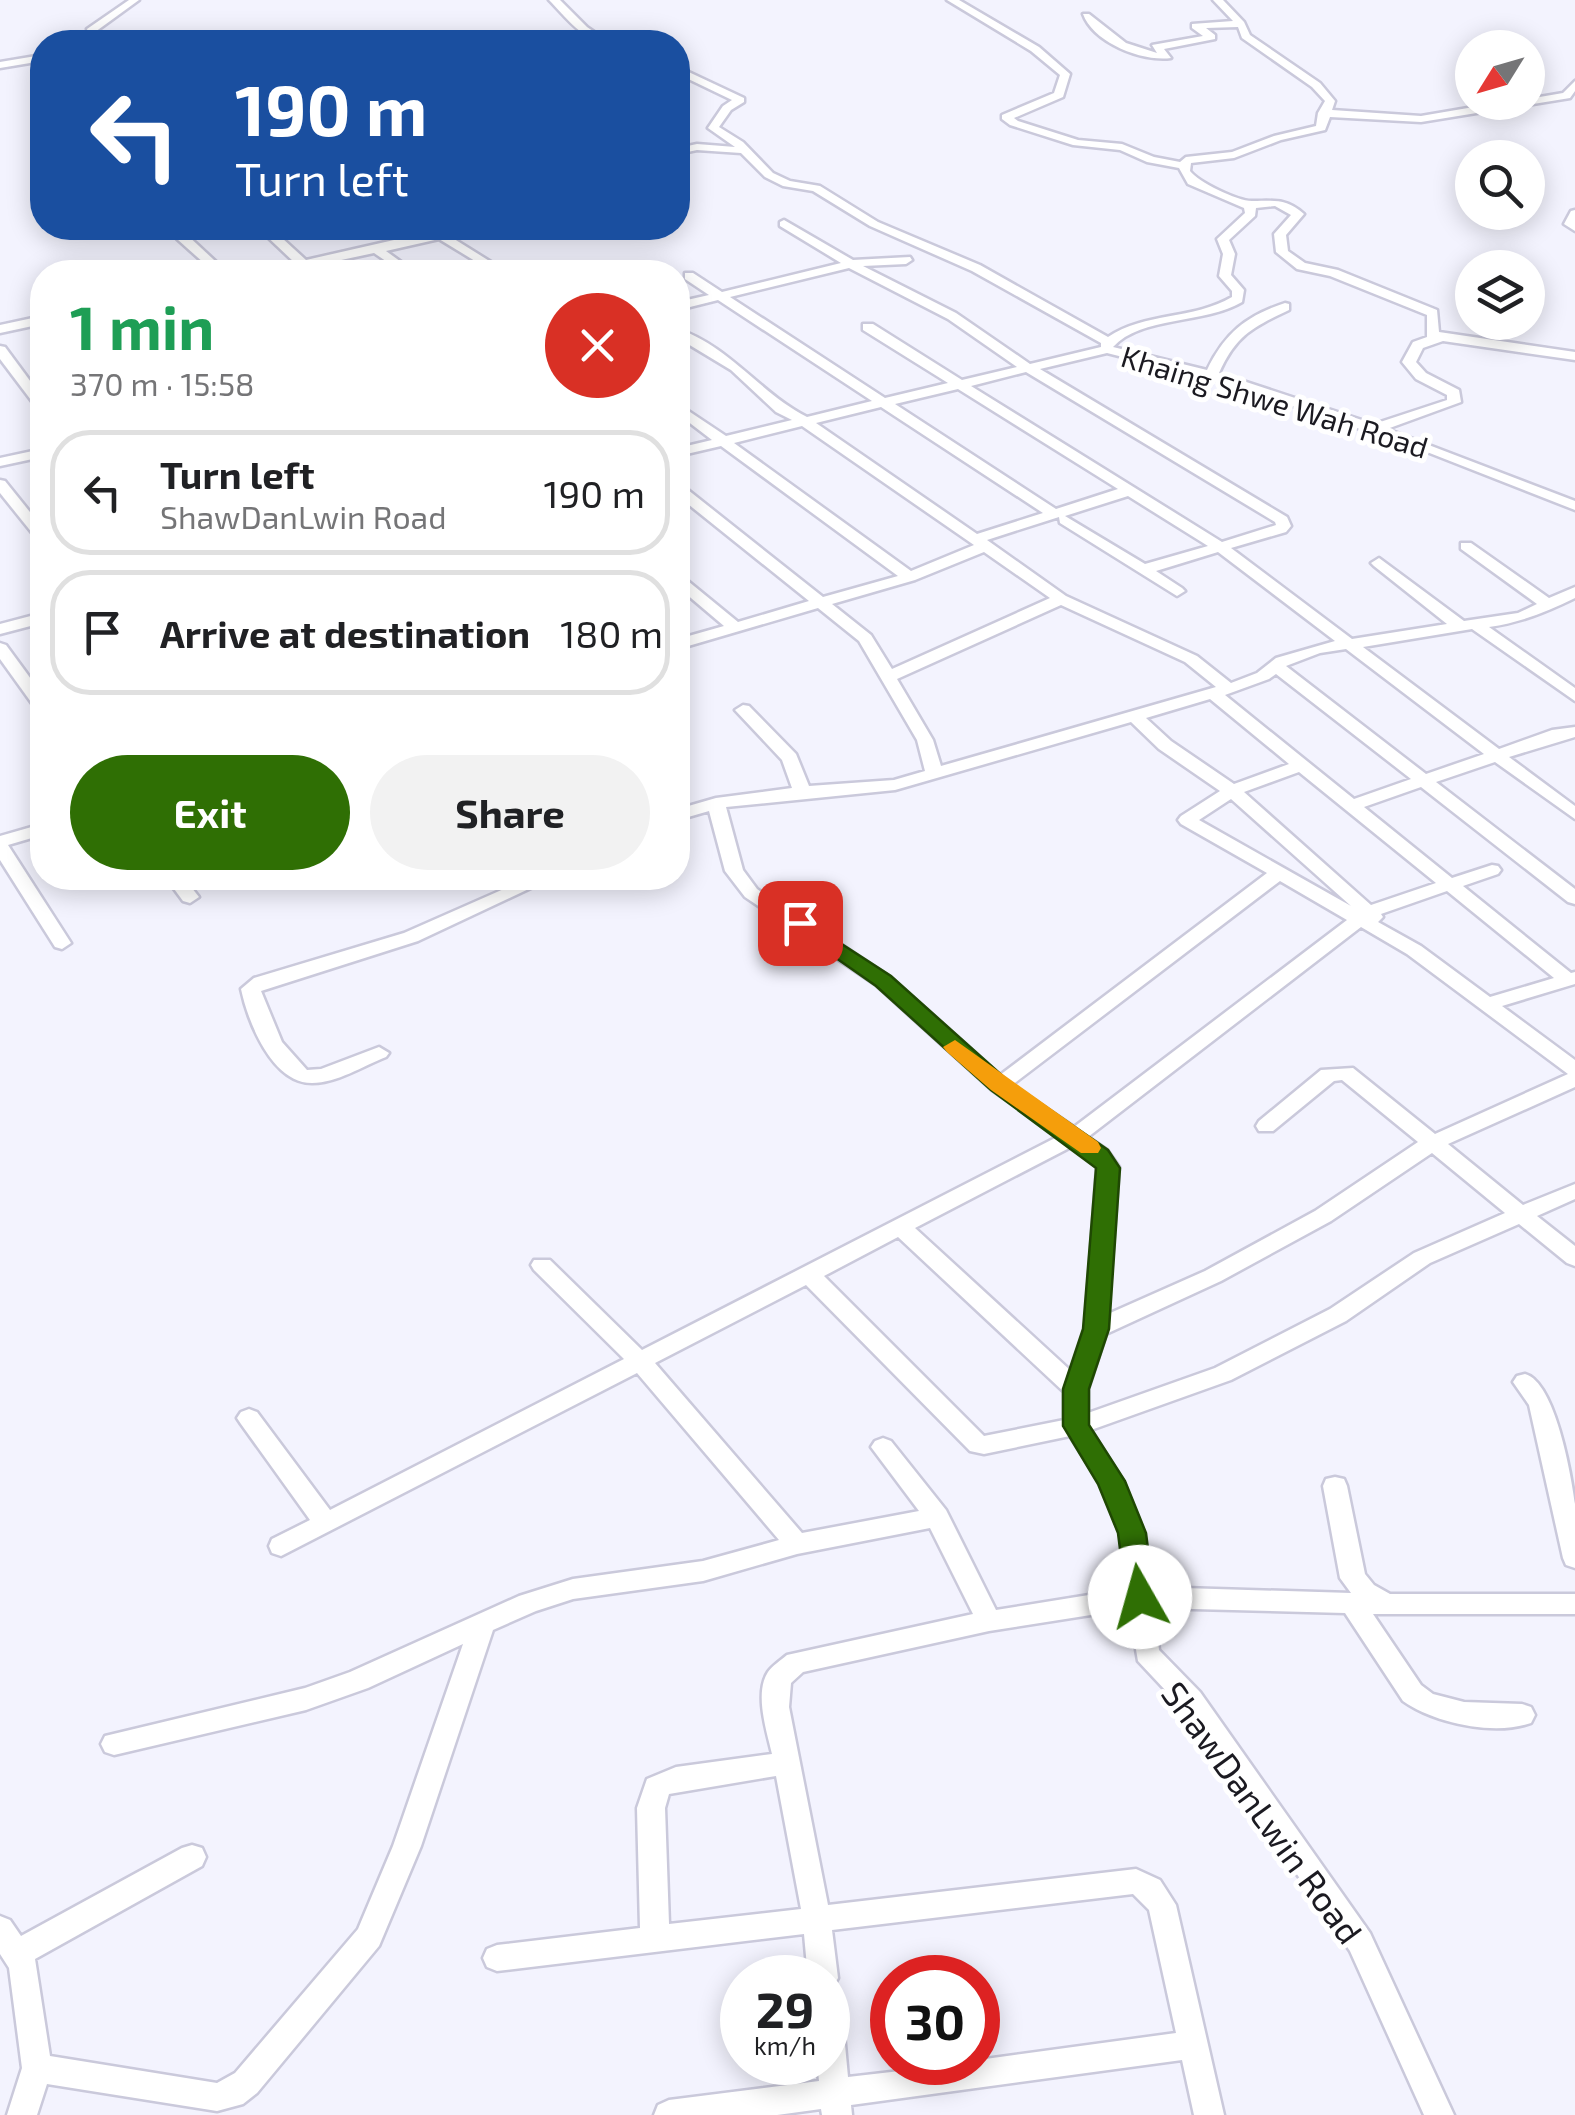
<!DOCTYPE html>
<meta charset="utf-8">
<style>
body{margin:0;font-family:"Exo 2",sans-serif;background:#f2f2f2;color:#202124;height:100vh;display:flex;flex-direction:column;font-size:38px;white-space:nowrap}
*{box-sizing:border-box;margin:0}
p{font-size:32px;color:#757577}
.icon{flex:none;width:55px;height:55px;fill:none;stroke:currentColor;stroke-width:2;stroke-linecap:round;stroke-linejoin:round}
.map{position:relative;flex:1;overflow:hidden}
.side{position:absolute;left:30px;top:260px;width:660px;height:630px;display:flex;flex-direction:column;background:#fff;border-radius:40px;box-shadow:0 5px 25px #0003}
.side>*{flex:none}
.hud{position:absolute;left:30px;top:30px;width:660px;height:210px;border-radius:40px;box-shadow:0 5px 25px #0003;background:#1a4fa0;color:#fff;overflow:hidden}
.needle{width:65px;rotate:233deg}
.controls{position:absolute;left:1455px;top:30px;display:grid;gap:20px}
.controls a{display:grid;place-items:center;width:90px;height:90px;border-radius:50%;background:#fff;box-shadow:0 5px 25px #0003;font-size:50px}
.speed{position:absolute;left:720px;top:1955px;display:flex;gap:20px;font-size:50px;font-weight:700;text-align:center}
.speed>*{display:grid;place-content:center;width:130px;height:130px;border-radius:50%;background:#fff;box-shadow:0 5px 25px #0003;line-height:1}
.speed small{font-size:25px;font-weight:400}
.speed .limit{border:15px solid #d22;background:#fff;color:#111}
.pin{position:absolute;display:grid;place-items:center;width:85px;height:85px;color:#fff;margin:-42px;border-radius:20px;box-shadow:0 5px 15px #0006}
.me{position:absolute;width:110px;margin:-55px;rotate:353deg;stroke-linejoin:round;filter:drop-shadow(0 0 8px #0008)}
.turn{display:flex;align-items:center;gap:35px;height:210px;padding:0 40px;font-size:45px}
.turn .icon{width:130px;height:130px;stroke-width:2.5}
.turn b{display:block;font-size:70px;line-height:85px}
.round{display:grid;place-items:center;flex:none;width:105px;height:105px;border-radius:52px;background:#f2f2f2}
.overview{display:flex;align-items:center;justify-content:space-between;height:170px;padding:0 40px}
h1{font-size:60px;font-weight:700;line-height:75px;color:#1e9e55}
.button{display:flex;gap:20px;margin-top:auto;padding:20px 40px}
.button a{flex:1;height:115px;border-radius:60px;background:#2f6f04;color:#fff;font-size:40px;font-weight:700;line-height:115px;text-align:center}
.button a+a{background:#f2f2f2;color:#202124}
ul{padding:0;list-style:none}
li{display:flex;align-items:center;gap:30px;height:125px;margin:0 20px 15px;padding:0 20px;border:5px solid #e0e0e0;border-radius:40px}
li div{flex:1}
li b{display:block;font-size:38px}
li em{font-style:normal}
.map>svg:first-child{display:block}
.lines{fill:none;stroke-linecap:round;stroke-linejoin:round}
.minor-casing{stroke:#cac9db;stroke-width:5}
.minor{fill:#fff;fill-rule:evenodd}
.route{fill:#2f6f04;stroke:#1f4803;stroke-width:2.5}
.slow{fill:#f59e0b}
.labels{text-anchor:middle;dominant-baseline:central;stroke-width:10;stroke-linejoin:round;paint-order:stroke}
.far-street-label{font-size:30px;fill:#1b1a21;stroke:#fff}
.street-label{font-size:35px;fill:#1b1a21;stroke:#fff}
</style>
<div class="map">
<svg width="1575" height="2115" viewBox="0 0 1575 2115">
<rect width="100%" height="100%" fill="#f3f3fe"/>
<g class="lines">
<defs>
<g id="minor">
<path d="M129 0H139L95 32 101 42H91L87 29Z"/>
<path d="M549 0H560L587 27 609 42C583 42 566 17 549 0Z"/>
<path d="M947 0H959L1039 47 1070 74 1063 97 1014 118 1018 121 1078 140 1122 144 1154 157 1180 162 1186 157 1232 152 1274 136 1316 126 1318 113 1325 101 1312 87 1242 38 1238 27 1206 28 1215 35V39L1164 49 1171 58C1141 62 1093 42 1083 14H1089L1126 43 1157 53 1152 45 1203 36 1192 28V24L1233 21 1213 0H1223L1244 22 1250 35 1320 83 1335 101 1332 110 1421 116 1503 102H1528V99L1563 93 1575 81V91L1570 98 1421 122 1330 117 1325 130 1281 140 1234 158 1191 163 1190 171C1198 182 1239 202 1253 201 1274 201 1286 198 1304 214L1286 235 1288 251 1305 263 1338 270 1437 310 1439 332 1575 352V360L1443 341 1423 348 1416 362 1426 373 1459 390 1461 402 1387 429 1575 501V510L1427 452 1226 383 1107 353 1040 369 1287 517 1291 526 1286 532 1231 548 1352 639 1447 624 1374 566 1371 563 1379 558 1464 621 1518 613 1537 604 1461 549V543H1471L1549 598 1575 587V598C1546 612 1522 622 1489 627L1575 688V701L1472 629 1363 647 1499 749 1552 730 1575 727V737L1509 757 1575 806V819L1495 762 1436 782 1575 889V904L1568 902 1421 787 1364 807 1452 878 1492 865 1498 866 1501 870 1498 874 1463 886 1571 973 1575 972V984L1502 1006 1575 1060V1087L1448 1144 1523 1205 1575 1184V1199L1537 1216 1575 1246V1266L1567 1263 1519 1224 1430 1263 1346 1321 1231 1380 1091 1430 1123 1481 1144 1533 1151 1587 1351 1593 1340 1578 1323 1486 1326 1479 1335 1477 1344 1479 1347 1486 1365 1574 1374 1585 1390 1594H1575V1614H1373L1421 1685 1433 1694 1464 1702 1522 1704 1531 1707 1535 1715 1531 1723C1494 1736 1434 1723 1403 1701L1345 1613 1154 1608 1159 1650 1200 1692 1370 1933 1454 2115H1424L1350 1951 1182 1708 1138 1661 1129 1609 989 1631 803 1672 791 1683 789 1707 828 1905 1136 1869 1160 1880 1176 1905 1224 2115H1194L1182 2060 851 2105 852 2115H822L821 2109 777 2115H654L658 2105 669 2100 819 2081 817 2062H828V2009L838 2013 843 2023 848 2077 978 2062V2060L1176 2033 1149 1910 1133 1894 832 1930 838 1978 833 1987 828 1990V1978H808L804 1934 497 1971 487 1967 483 1958 487 1949 497 1945 640 1928 637 1808 647 1779 676 1767 772 1754C767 1732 754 1693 768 1672 772 1666 781 1660 787 1655L973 1614 930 1528 797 1554 703 1581 573 1599 536 1611 493 1630 421 1846 379 1946 257 2093 243 2104 217 2111 47 2084 37 2115H7L22 2068 9 1968 0 1954V1916L10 1920 21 1936 182 1848 192 1845 202 1848 206 1857 202 1866 35 1959 50 2056 217 2083 235 2073 358 1929 393 1846 463 1644 368 1688 306 1710 114 1755 105 1752 101 1744 105 1736 305 1688 350 1672 519 1596 573 1579 703 1561 779 1540 637 1373 281 1556 272 1553 269 1546 272 1539 310 1520 241 1424 237 1418 241 1412 249 1409 257 1412 330 1510 624 1359 534 1270 531 1265 534 1260H550L642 1350 1059 1136 992 1090 876 985 745 897 725 871 709 811 678 820V809L716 798 792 788 782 760 735 710 743 705 749 706 796 754 809 786 894 780 925 771 917 740 859 641 818 608 678 649V639L724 626 678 587V576L683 577 738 622 809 601 678 496V485L683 486 823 597 898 576 721 446 678 456V448L712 440 678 414V404L726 436 792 420 776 412 731 370 678 338V329C729 346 760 393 807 417L872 401 718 300 678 310V302L709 295 685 279V273H693L722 292 841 263 780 226V222L784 220 853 260 910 257 912 260 906 264 863 266 956 313 1030 364 1101 347V343L972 271 870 226 813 191 783 186 765 177 741 153 697 150 678 154V148L697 144 735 147 708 128 723 106 732 100 678 74V67L744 98V102L731 110 719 127 743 142 773 173 790 181 820 186 878 222 980 265 1108 337C1145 312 1193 320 1232 297V291L1219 276 1223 254 1217 239 1245 213 1244 208 1188 184 1179 168 1147 162 1120 150 1073 145 1010 125 1002 119V115L1054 93 1060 75 1031 51ZM1275 206 1291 215 1274 234 1276 252 1297 269 1330 276 1427 315V337L1413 342 1402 362 1416 379 1447 395V400L1374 424 1219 373C1236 335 1253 327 1289 310V304L1285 303C1246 316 1225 333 1207 370L1113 347C1141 316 1205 324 1242 302L1244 290 1231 275 1235 254 1229 240 1255 216 1256 208ZM849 268 948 319 1017 367 962 380 873 324H863V330L948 383 885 398 730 297ZM1026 372 1275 522 1276 525 1222 542 971 386ZM958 389 1118 489 1056 509 895 404ZM881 407 1043 513 977 534 816 423ZM802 426 974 545 911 571 734 443ZM1128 496 1208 546 1145 564 1065 516ZM1059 517 1060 523 1177 596 1185 591 1182 588 1156 571 1218 552 1335 641 1276 658 1257 673 1231 683 1197 656 1066 596 987 540ZM984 552 1050 598 892 669 871 635 832 604 915 580ZM1061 605 1185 662 1216 687 941 766 933 740 897 679ZM1346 649 1484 754 1426 774 1286 666 1320 653ZM1276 674 1411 779 1354 799 1225 695 1269 679ZM1210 699 1289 764 1234 784 1171 741 1146 718ZM1131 722 1159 749 1220 791 1181 816 1178 820 1181 824 1267 873 1000 1075 890 977 757 889 743 870 726 807 895 790ZM1299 772 1436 883 1371 905 1244 792ZM1231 799 1351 906 1199 820ZM1280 881 1347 920 1074 1127 1012 1085ZM1447 891 1554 978 1490 997 1421 946 1378 922 1383 917 1381 914ZM1361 927 1407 954 1568 1074 1435 1134 1353 1068 1321 1070 1259 1121 1256 1126 1259 1131H1273L1334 1081 1342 1080 1418 1142 1315 1211 1205 1271 1108 1314 1119 1167 1107 1150 1088 1137ZM1073 1146 1097 1167 1085 1329 1071 1371 915 1228ZM1432 1153 1505 1213 1414 1253 1330 1309 1215 1368 1088 1413V1389L1106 1334 1221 1281 1331 1221ZM898 1237 1064 1392V1420L984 1436 824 1276ZM806 1285 970 1451 984 1454 1070 1436 1100 1483 1120 1533 1126 1589 996 1610 946 1510 891 1441 883 1438 875 1441 871 1447 919 1511 802 1533 655 1363ZM776 1776 801 1909 669 1924 665 1808 669 1794Z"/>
<path d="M42 55V61L0 68V62Z"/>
<path d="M1575 210V231L1564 224 1571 211Z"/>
<path d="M258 228H270L275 232 309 228 282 238 306 260 438 230 482 228 451 237 507 272H493L439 239 386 251 415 272H402L374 253 313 266 316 272H306L301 269 262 272 264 269 295 263Z"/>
<path d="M177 233H185L227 272H214L177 239Z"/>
<path d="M42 316V324L0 333V325Z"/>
<path d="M0 346 5 347 42 397V409L37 408 0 359Z"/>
<path d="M42 449V457L0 466V458Z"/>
<path d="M0 480 5 481 42 527V540L37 539 0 493Z"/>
<path d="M42 613V623L0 634V624Z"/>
<path d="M0 643 6 645 42 694V710L36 709 0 659Z"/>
<path d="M42 824V835L8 845 71 943 62 949 55 947 0 860V836Z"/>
<path d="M166 878H184L199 897 190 903 183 901Z"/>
<path d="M529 878H552L418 941 261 991 282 1042 307 1070 321 1069 379 1047 389 1053 386 1057C363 1066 337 1083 312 1083 272 1083 248 1022 241 989L254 978 404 933Z"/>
<path d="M1525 1374C1555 1382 1571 1474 1575 1504 1575 1524 1575 1547 1575 1568L1566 1565 1563 1558 1529 1405 1513 1382 1517 1376Z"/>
</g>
</defs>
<use href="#minor" class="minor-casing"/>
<use href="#minor" class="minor"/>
</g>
<path class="route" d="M800 917 891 976 1007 1080 1108 1150 1120 1168 1109 1329 1089 1389V1425L1125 1481 1146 1533 1154 1597 1150 1605 1140 1608 1130 1605 1126 1597 1118 1533 1098 1484 1063 1426V1389L1083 1329 1096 1168 991 1090 876 986 793 928 790 923Z"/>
<path class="slow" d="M955 1040 1098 1142 1101 1148 1098 1153H1081L991 1090 947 1052 943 1047Z"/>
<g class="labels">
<g class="far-street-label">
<text transform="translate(1275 401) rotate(17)">Khaing Shwe Wah Road</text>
</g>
<g class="street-label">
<text transform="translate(1263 1812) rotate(54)">ShawDanLwin Road</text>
</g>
</g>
</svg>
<div class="controls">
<a><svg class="needle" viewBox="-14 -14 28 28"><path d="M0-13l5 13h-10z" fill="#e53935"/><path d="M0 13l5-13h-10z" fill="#757577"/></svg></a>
<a><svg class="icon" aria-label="search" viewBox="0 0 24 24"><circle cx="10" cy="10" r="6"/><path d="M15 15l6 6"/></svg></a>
<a><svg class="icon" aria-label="layers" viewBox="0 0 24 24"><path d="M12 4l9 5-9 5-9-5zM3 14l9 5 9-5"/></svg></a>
</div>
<div class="speed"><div>29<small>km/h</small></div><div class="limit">30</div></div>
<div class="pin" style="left:800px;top:923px;background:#d93025"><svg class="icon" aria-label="arrive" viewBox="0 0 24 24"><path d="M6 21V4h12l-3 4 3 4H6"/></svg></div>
<svg class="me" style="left:1140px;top:1597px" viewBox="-20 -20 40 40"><circle r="19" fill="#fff"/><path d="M0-13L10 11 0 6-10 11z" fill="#2f6f04"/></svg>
<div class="hud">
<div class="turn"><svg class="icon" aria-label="left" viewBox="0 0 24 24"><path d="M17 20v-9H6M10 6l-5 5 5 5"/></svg><div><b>190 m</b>Turn left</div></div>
</div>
<section class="side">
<div class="overview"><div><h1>1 min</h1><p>370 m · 15:58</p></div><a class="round" style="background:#d93025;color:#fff"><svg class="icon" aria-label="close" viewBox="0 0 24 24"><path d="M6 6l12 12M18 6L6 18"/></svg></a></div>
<ul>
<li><svg class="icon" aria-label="left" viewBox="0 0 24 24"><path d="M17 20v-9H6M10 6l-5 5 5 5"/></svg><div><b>Turn left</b><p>ShawDanLwin Road</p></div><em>190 m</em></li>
<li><svg class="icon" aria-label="arrive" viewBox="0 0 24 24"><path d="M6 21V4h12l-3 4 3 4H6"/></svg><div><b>Arrive at destination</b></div><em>180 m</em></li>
</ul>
<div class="button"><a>Exit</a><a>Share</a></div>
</section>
</div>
